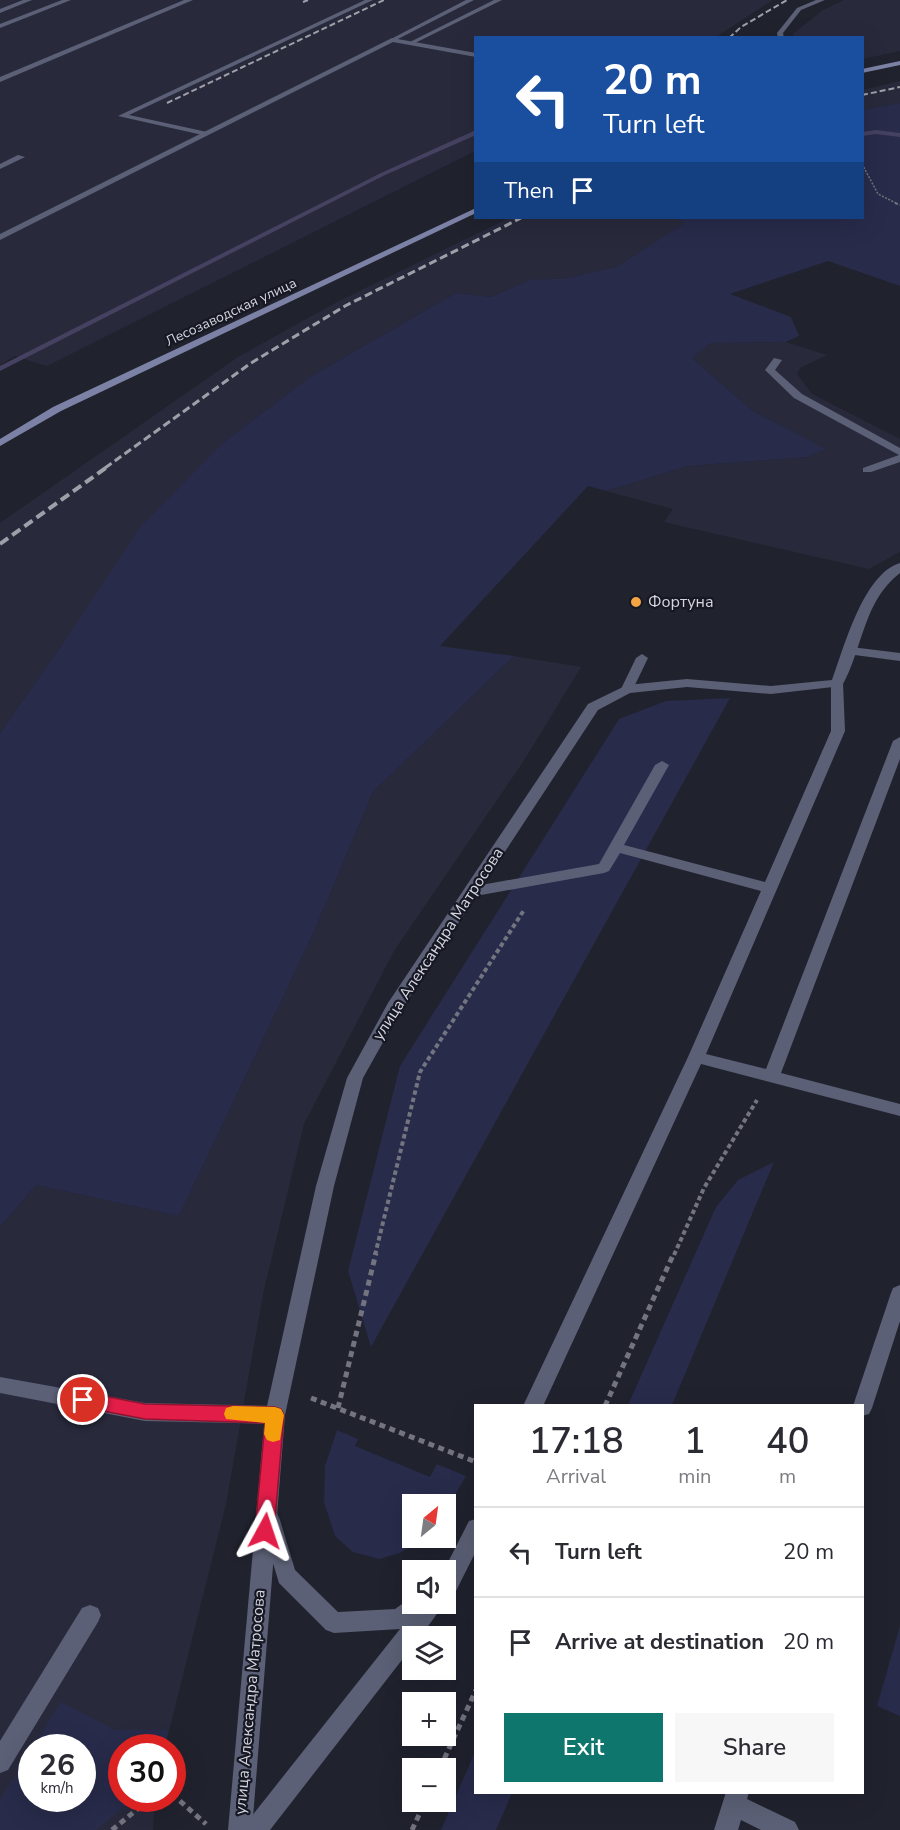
<!DOCTYPE html>
<meta charset="utf-8">
<style>
body{margin:0;font-family:"Nunito Sans",sans-serif;background:#f7f7f7;color:#2b2b33;height:100vh;display:flex;flex-direction:column;font-size:22px;white-space:nowrap}
*{box-sizing:border-box;margin:0}
p{font-size:20px;color:#7c7c81}
.icon{flex:none;width:33px;height:33px;fill:none;stroke:currentColor;stroke-width:2;stroke-linecap:round;stroke-linejoin:round}
.map{position:relative;flex:1;overflow:hidden}
.drawer{position:absolute;left:474px;top:1404px;width:390px;height:390px;display:flex;flex-direction:column;background:#fff;border-radius:0px;box-shadow:0 6px 24px #0002}
.drawer>*{flex:none}
.top-card{position:absolute;left:474px;top:36px;width:390px;height:183px;border-radius:0px;box-shadow:0 6px 24px #0002;background:#1a4fa0;color:#fff;overflow:hidden}
.needle{width:39px;rotate:29deg}
.tools{position:absolute;left:402px;top:1494px;display:grid;gap:12px}
.tools a{display:grid;place-items:center;width:54px;height:54px;border-radius:0px;background:#fff;box-shadow:0 6px 24px #0002;font-size:30px}
.speed{position:absolute;left:18px;top:1734px;display:flex;gap:12px;font-size:30px;font-weight:700;text-align:center}
.speed>*{display:grid;place-content:center;width:78px;height:78px;border-radius:50%;background:#fff;box-shadow:0 6px 24px #0002;line-height:1}
.speed small{font-size:15px;font-weight:400}
.speed .limit{border:9px solid #d22;background:#fff;color:#111}
.pin{position:absolute;display:grid;place-items:center;width:51px;height:51px;color:#fff;margin:-26px;border:3px solid #fff;border-radius:50%;box-shadow:0 2px 6px #0007}
.me{position:absolute;width:66px;margin:-33px;rotate:5deg;stroke-linejoin:round;filter:drop-shadow(0 0 4px #0008)}
.turn{display:flex;align-items:center;gap:21px;height:126px;padding:0 30px;font-size:27px}
.turn .icon{width:78px;height:78px;stroke-width:2.5}
.turn b{display:block;font-size:42px;line-height:51px}
.then{display:flex;align-items:center;height:57px;padding:0 30px;background:#0003;gap:12px;font-size:22px}
.eta{display:flex;justify-content:space-evenly;align-items:center;height:102px;text-align:center}
.eta b{font-size:36px;font-weight:600;line-height:42px}
.action{display:flex;gap:12px;margin-top:auto;padding:12px 30px}
.action a{flex:1;height:69px;border-radius:0px;background:#0f766e;color:#fff;font-size:24px;font-weight:600;line-height:69px;text-align:center}
.action a+a{background:#f7f7f7;color:#2b2b33}
ul{padding:0;list-style:none}
li{display:flex;align-items:center;gap:18px;height:90px;padding:0 30px;border-top:2px solid #e1e1e2}
li div{flex:1}
li b{display:block;font-size:22px}
li em{font-style:normal}
.map>svg:first-child{display:block}
.built{fill:#282a3c;fill-rule:evenodd}
.green{fill:#282b4a}
.lines{fill:none;stroke-linecap:round;stroke-linejoin:round}
.stream{fill:#444161;fill-rule:evenodd}
.path-far3{stroke:#73747f;stroke-width:1.5;stroke-dasharray:2 1.5;stroke-linecap:butt}
.path-far2{stroke:#73747f;stroke-width:2;stroke-dasharray:3 2;stroke-linecap:butt}
.path-far1{stroke:#73747f;stroke-width:4;stroke-dasharray:4.5 3;stroke-linecap:butt}
.path{stroke:#73747f;stroke-width:5;stroke-dasharray:6 4.5;stroke-linecap:butt}
.lane{fill:#5c6076;fill-rule:evenodd}
.street{fill:#5c6076;fill-rule:evenodd}
.secondary{fill:#7c82a6;fill-rule:evenodd}
.rail-far2{stroke:#9ea0a9;stroke-width:2;stroke-dasharray:6 3;stroke-linecap:butt}
.rail-far1{stroke:#9ea0a9;stroke-width:3;stroke-dasharray:8 4;stroke-linecap:butt}
.rail{stroke:#9ea0a9;stroke-width:4;stroke-dasharray:10 5;stroke-linecap:butt}
.route{fill:#e11d48;stroke:#92132f;stroke-width:1.5}
.slow{fill:#f59e0b}
.poi-dot{fill:#f4a443;stroke:#161824;stroke-width:2}
.labels{text-anchor:middle;dominant-baseline:central;stroke-width:4.5;stroke-linejoin:round;paint-order:stroke}
.far-street-label{font-size:14px;fill:#d4d5de;stroke:#161824}
.poi-label{font-size:16px;fill:#d4d5de;stroke:#161824;text-anchor:start}
.street-label{font-size:16px;fill:#d4d5de;stroke:#161824}
</style>
<div class="map">
<svg width="900" height="1830" viewBox="0 0 900 1830">
<rect width="100%" height="100%" fill="#20222e"/>
<g class="built">
<path d="M0 0H773L716 37 476 38 475 151 47 366 15 356 0 365Z"/>
<path d="M844 0H900V51L863 59 862 38 794 37 793 34 823 10Z"/>
<path d="M900 81V103L863 110 862 90Z"/>
<path d="M509 218H676L686 223 616 267 567 278 530 280 491 297 456 293 310 377 224 442 62 645 0 733V523L238 357 337 302Z"/>
<path d="M785 342 827 355 800 368 797 374 812 394 900 439V552L869 569 664 522 673 509 606 491 688 466 807 457 825 449 753 411 692 358 711 343Z"/>
<path d="M514 656 581 667 523 762 394 951 304 1124 263 1294 226 1504 165 1747 122 1748V1798L155 1799 153 1830H0V1227L36 1185 179 1216 313 934 373 792ZM32 1748H82V1798H32Z"/>
</g>
<g class="green">
<path d="M900 103V286L828 261 730 294 791 317 799 336 785 342 711 343 692 358 753 411 826 449 807 457 688 466 606 491 588 486 440 646 514 656 373 792 313 934 179 1216 36 1185 0 1227V733L62 645 141 526 224 442 310 377 456 293 491 297 530 280 567 278 616 267 685 223 676 218H862L863 110Z"/>
<path d="M730 698 371 1347 348 1271 400 1066 619 719 666 701Z"/>
<path d="M774 1162 672 1405H628L716 1207 738 1180Z"/>
<path d="M337 1430 358 1439 355 1446 430 1477 437 1464 466 1476 446 1510V1504H412V1538H426L400 1553 379 1559 353 1552 335 1536 324 1502 325 1466Z"/>
<path d="M900 1626V1716L877 1706Z"/>
<path d="M61 1702 115 1730H168L165 1747 122 1748V1798L133 1799 96 1830H0V1800L31 1750 32 1798H82V1748L33 1747Z"/>
<path d="M475 1752 476 1792 512 1793 496 1830H441Z"/>
</g>
<g class="lines">
<g class="stream">
<path d="M476 130V135L385 175 0 371V366L381 173Z"/>
<path d="M876 130 900 133V137L876 134 862 136V132Z"/>
</g>
<path class="path-far3" d="M862 164 878 194 898 204"/>
<path class="path-far2" d="M895 203 900 205"/>
<g class="path-far1">
<path d="M375 1255 420 1072 524 910"/>
<path d="M674 1255 704 1188 757 1100"/>
</g>
<g class="path">
<path d="M311 1398 476 1462"/>
<path d="M605 1406 674 1253"/>
<path d="M338 1408 376 1253"/>
<path d="M440 1768 476 1690"/>
<path d="M172 1794 206 1824"/>
<path d="M112 1830 151 1798"/>
<path d="M412 1830 425 1802"/>
</g>
<g class="lane">
<path d="M23 0H32L0 13V9Z"/>
<path d="M62 0H71L0 28V24Z"/>
<path d="M184 0H193L0 82V77Z"/>
<path d="M365 0H373L129 115 207 132V136L118 116Z"/>
<path d="M466 0H474L394 41 389 40Z"/>
<path d="M494 0H502L413 44 408 43Z"/>
<path d="M816 0H825L801 10 783 33 784 38H778L777 33 797 8Z"/>
<path d="M18 155 25 157 0 169V164Z"/>
<path d="M774 358 782 360 775 370 802 394 900 448V462L871 472H863V468L899 455 794 398 765 370Z"/>
<path d="M851 647 900 653V661L847 654 845 651Z"/>
<path d="M642 654 648 658 633 689 627 693 622 692 621 689 636 658Z"/>
<path d="M837 679 843 683 845 731 706 1054 766 1069 893 741 900 737V759L781 1073 900 1104V1116L701 1064 543 1406H523L688 1057 761 891 620 853 609 871 604 873 470 897 463 892 470 887 599 864 655 765 662 761 669 765 624 845 765 882 831 731V683Z"/>
<path d="M900 1285V1321L872 1408 869 1414 862 1416V1406H853L891 1293 893 1288Z"/>
<path d="M0 1377 145 1403 275 1406 282 1409 285 1415 282 1421 275 1424 145 1421 0 1393Z"/>
<path d="M270 1510 277 1513 280 1520 295 1570 338 1612 395 1609 412 1597V1604H444L421 1636H412V1647L270 1830H243L247 1822 400 1629 334 1633 326 1630 279 1583 260 1520 263 1513Z"/>
<path d="M476 1519V1551L454 1595 446 1598 444 1570 469 1521Z"/>
<path d="M90 1605 98 1608 101 1615 98 1622 8 1770 0 1773V1741L82 1608Z"/>
<path d="M726 1792H749L747 1799 795 1822 799 1830H761L741 1820 738 1830H714Z"/>
</g>
<g class="street">
<path d="M392 38 476 53V57L393 42 0 240V234Z"/>
<path d="M900 563V573C863 601 863 649 842 686L771 694 687 687 630 693 598 710 401 1010 363 1078 334 1186 285 1415 252 1830H228L265 1415 316 1186 347 1078 388 1003 588 704 627 685 687 679 771 686 832 680C844 648 863 574 900 563Z"/>
</g>
<g class="secondary">
<path d="M900 61V65L862 73V69Z"/>
<path d="M476 208V213L61 411 0 446V439L53 407Z"/>
</g>
<g class="rail-far2">
<path d="M303 2 308 0"/>
<path d="M729 38 741 27 787 0"/>
<path d="M862 95 900 87"/>
<path d="M167 103 384 0"/>
</g>
<path class="rail-far1" d="M105 468 251 363 345 306 521 218"/>
<path class="rail" d="M0 544 107 467"/>
</g>
<path class="route" d="M83 1392 145 1404 275 1407 281 1409 284 1415 274 1531 272 1538 265 1540 258 1538 255 1531 265 1423 145 1419 77 1406 74 1400 77 1395Z"/>
<path class="slow" d="M233 1406 275 1407 281 1409 284 1415 280 1440 273 1442 267 1440 264 1434 265 1423 226 1419 224 1414 226 1408Z"/>
<circle class="poi-dot" cx="636" cy="602" r="6"/>
<g class="labels">
<g class="far-street-label">
<text transform="translate(231 312) rotate(-25)">Лесозаводская улица</text>
</g>
<g class="poi-label">
<text x="648" y="602">Фортуна</text>
</g>
<g class="street-label">
<text transform="translate(438 944) rotate(-57)">улица Александра Матросова</text>
<text transform="translate(250 1702) rotate(-85)">улица Александра Матросова</text>
</g>
</g>
</svg>
<div class="tools">
<a><svg class="needle" viewBox="-14 -14 28 28"><path d="M0-13l5 13h-10z" fill="#e53935"/><path d="M0 13l5-13h-10z" fill="#7c7c81"/></svg></a>
<a><svg class="icon" aria-label="sound" viewBox="0 0 24 24"><path d="M4 9h4l5-4v14l-5-4H4zM17 9q2 3 0 6"/></svg></a>
<a><svg class="icon" aria-label="layers" viewBox="0 0 24 24"><path d="M12 4l9 5-9 5-9-5zM3 14l9 5 9-5"/></svg></a>
<a>+</a>
<a>−</a>
</div>
<div class="speed"><div>26<small>km/h</small></div><div class="limit">30</div></div>
<div class="pin" style="left:83px;top:1400px;background:#d93025"><svg class="icon" aria-label="arrive" viewBox="0 0 24 24"><path d="M6 21V4h12l-3 4 3 4H6"/></svg></div>
<svg class="me" style="left:265px;top:1531px" viewBox="-20 -20 40 40"><path d="M0-17L14 15 0 8-14 15z" fill="#e11d48" stroke="#fff" stroke-width="4"/></svg>
<div class="top-card">
<div class="turn"><svg class="icon" aria-label="left" viewBox="0 0 24 24"><path d="M17 20v-9H6M10 6l-5 5 5 5"/></svg><div><b>20 m</b>Turn left</div></div>
<div class="then">Then<svg class="icon" aria-label="arrive" viewBox="0 0 24 24"><path d="M6 21V4h12l-3 4 3 4H6"/></svg></div>
</div>
<section class="drawer">
<div class="eta">
<div><b>17:18</b><p>Arrival</p></div>
<div><b>1</b><p>min</p></div>
<div><b>40</b><p>m</p></div>
</div>
<ul>
<li><svg class="icon" aria-label="left" viewBox="0 0 24 24"><path d="M17 20v-9H6M10 6l-5 5 5 5"/></svg><div><b>Turn left</b></div><em>20 m</em></li>
<li><svg class="icon" aria-label="arrive" viewBox="0 0 24 24"><path d="M6 21V4h12l-3 4 3 4H6"/></svg><div><b>Arrive at destination</b></div><em>20 m</em></li>
</ul>
<div class="action"><a>Exit</a><a>Share</a></div>
</section>
</div>
